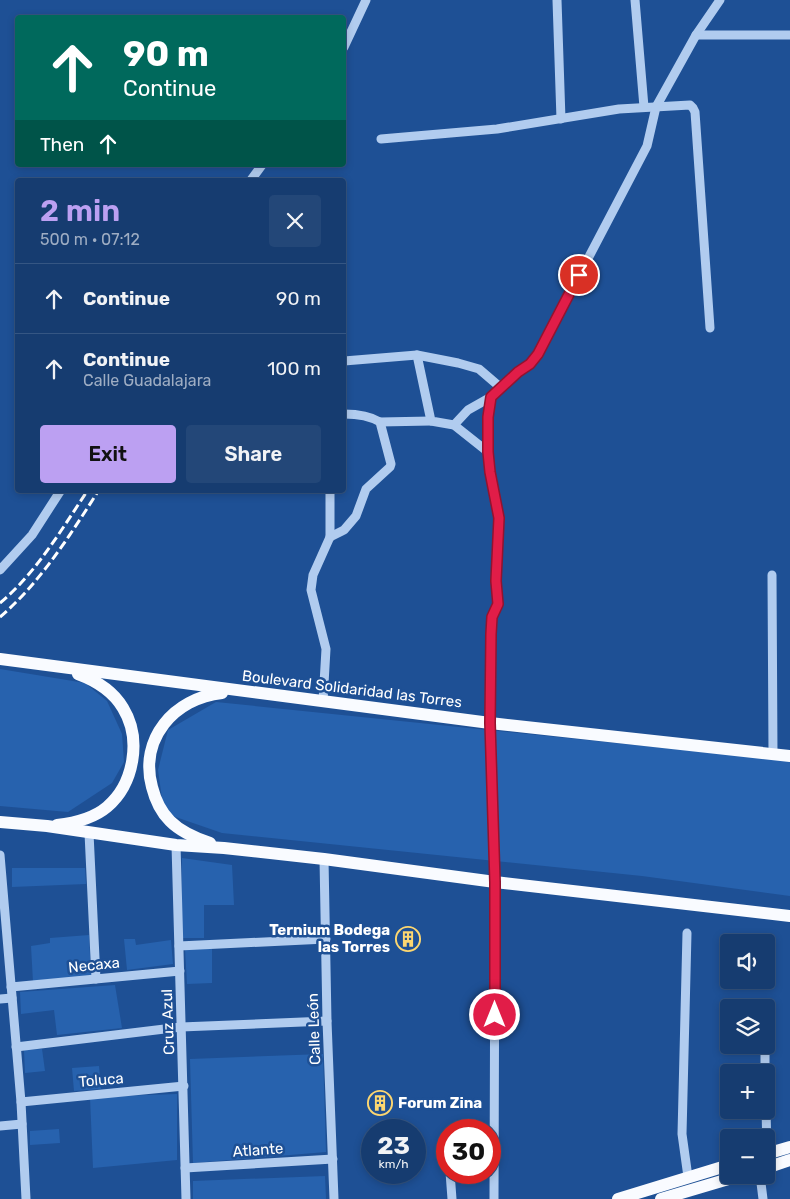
<!DOCTYPE html>
<meta charset="utf-8">
<style>
body{margin:0;font-family:Rubik,sans-serif;background:#234778;color:#f1f3f6;height:100vh;display:flex;flex-direction:column;font-size:19px;white-space:nowrap}
*{box-sizing:border-box;margin:0}
p{font-size:16px;color:#9eadc3}
.icon{flex:none;width:28px;height:28px;fill:none;stroke:currentColor;stroke-width:2;stroke-linecap:round;stroke-linejoin:round}
.map{position:relative;flex:1;overflow:hidden}
.panel{position:absolute;left:15px;top:178px;width:331px;height:315px;display:flex;flex-direction:column;background:#163c70;border-radius:5px;box-shadow:0 2px 8px #0003,0 0 0 1px #355683}
.panel>*{flex:none}
.top-card{position:absolute;left:15px;top:15px;width:331px;height:152px;border-radius:5px;box-shadow:0 2px 8px #0003,0 0 0 1px #355683;background:#00695c;color:#fff;overflow:hidden}
.buttons{position:absolute;left:720px;top:934px;display:grid;gap:10px}
.buttons a{display:grid;place-items:center;width:55px;height:55px;border-radius:5px;background:#163c70;box-shadow:0 2px 8px #0003,0 0 0 1px #355683;font-size:25px}
.speed{position:absolute;left:361px;top:1119px;display:flex;gap:10px;font-size:25px;font-weight:700;text-align:center}
.speed>*{display:grid;place-content:center;width:65px;height:65px;border-radius:50%;background:#163c70;box-shadow:0 2px 8px #0003,0 0 0 1px #355683;line-height:1}
.speed small{font-size:12px;font-weight:400}
.speed .limit{border:8px solid #d22;background:#fff;color:#111}
.pin{position:absolute;display:grid;place-items:center;width:42px;height:42px;color:#fff;margin:-21px;border:2px solid #fff;border-radius:50%;box-shadow:0 1px 5px #0007}
.me{position:absolute;width:55px;margin:-28px;rotate:0deg;stroke-linejoin:round;filter:drop-shadow(0 0 4px #0008)}
.turn{display:flex;align-items:center;gap:18px;height:105px;padding:0 25px;font-size:22px}
.turn .icon{width:65px;height:65px;stroke-width:2.5}
.turn b{display:block;font-size:35px;line-height:42px}
.then{display:flex;align-items:center;height:48px;padding:0 25px;background:#0003;gap:10px;font-size:19px}
.round{display:grid;place-items:center;flex:none;width:52px;height:52px;border-radius:5px;background:#234778}
.summary{display:flex;align-items:center;justify-content:space-between;height:85px;padding:0 25px}
h1{font-size:30px;font-weight:600;line-height:38px;color:#bca0f2}
.action{display:flex;gap:10px;margin-top:auto;padding:10px 25px}
.action a{flex:1;height:58px;border-radius:5px;background:#bca0f2;color:#111;font-size:20px;font-weight:600;line-height:58px;text-align:center}
.action a+a{background:#234778;color:#f1f3f6}
ul{padding:0;list-style:none}
li{display:flex;align-items:center;gap:15px;height:70px;padding:0 25px;border-top:1px solid #355683}
li div{flex:1}
li b{display:block;font-size:19px}
li em{font-style:normal}
.map>svg:first-child{display:block}
.green{fill:#2762ae}
.lines{fill:none;stroke-linecap:round;stroke-linejoin:round}
.minor{stroke:#b1ccef;stroke-width:9}
.major{stroke:#f9fbff;stroke-width:12}
.rail{stroke:#fff;stroke-width:3;stroke-dasharray:9 4;stroke-linecap:butt}
.route-casing{stroke:#92132f;stroke-width:12}
.route{stroke:#e11d48;stroke-width:9}
.labels{text-anchor:middle;dominant-baseline:central;stroke-width:5;stroke-linejoin:round;paint-order:stroke}
.street-label{font-size:15px;fill:#fff;stroke:#1e5095}
.poi-label{font-size:15px;font-weight:bold;fill:#fff;stroke:#1e5095;text-anchor:end}
</style>
<div class="map">
<svg width="790" height="1199" viewBox="0 0 790 1199">
<rect width="100%" height="100%" fill="#1e5095"/>
<g class="green">
<path d="M0 669 85 683 107 701 122 734 124 762 112 783 68 812 0 806Z"/>
<path d="M216 702 790 761V896L642 876 222 833 164 813 158 770 168 730Z"/>
<path d="M182 858 232 865 234 905H204V938H181Z"/>
<path d="M12 868H85L86 884 12 887Z"/>
<path d="M89 935 91 977 33 982 31 946 50 943V938Z"/>
<path d="M124 939H135L136 945 171 940 173 964 127 970Z"/>
<path d="M185 949H212V983L187 984Z"/>
<path d="M115 985 122 1028 57 1035 54 1010 21 1014 20 992Z"/>
<path d="M42 1049 45 1071 25 1073 24 1050Z"/>
<path d="M323 1054 326 1152 193 1163 190 1059Z"/>
<path d="M99 1066 101 1089 74 1091 72 1068Z"/>
<path d="M177 1094V1160L93 1168 90 1097Z"/>
<path d="M59 1129 60 1143 30 1145V1131Z"/>
<path d="M325 1176 326 1199H193V1181Z"/>
</g>
<g class="lines">
<g class="minor">
<path d="M557 0 561 119"/>
<path d="M635 0 644 107"/>
<path d="M696 35H790"/>
<path d="M344 47 366 0"/>
<path d="M381 139 497 129 619 109 690 105 693 108 695 112 710 328"/>
<path d="M251 180 262 165"/>
<path d="M417 355 431 421 454 425 488 452"/>
<path d="M344 361 417 355 458 363 479 369 500 387"/>
<path d="M380 422 431 421"/>
<path d="M454 425 468 410 491 397"/>
<path d="M330 537 344 530 356 516 366 489 390 467 391 464 380 422C370 416 355 414 344 414"/>
<path d="M0 570 32 535 61 490"/>
<path d="M772 575 773 754"/>
<path d="M323 701 326 649 311 590 313 575 330 537V490"/>
<path d="M89 833 96 979"/>
<path d="M176 845 186 1199"/>
<path d="M0 855 21 1102 26 1199"/>
<path d="M324 859 327 1021 334 1199"/>
<path d="M687 933 682 1134 688 1177"/>
<path d="M179 946 326 939"/>
<path d="M11 987 180 971"/>
<path d="M0 999 12 998"/>
<path d="M765 1045V1072"/>
<path d="M16 1047 181 1027 327 1021"/>
<path d="M21 1102 184 1086"/>
<path d="M766 1107 767 1154"/>
<path d="M0 1126 22 1124"/>
<path d="M185 1168 333 1159"/>
<path d="M450 1172 452 1199"/>
<path d="M760 1175 763 1199"/>
<path d="M494 1199 495 882 490 723 491 634 492 617 498 605 496 581 499 518 490 472 488 452V417L491 397 518 372 530 364 538 354 647 146 656 107 696 35 720 0"/>
</g>
<g class="major">
<path d="M0 659 490 723 790 756"/>
<path d="M0 822 47 826 176 845 224 848 324 859 495 882 790 916"/>
<path d="M57 825C74 823 94 818 107 807 134 784 142 739 123 708 113 691 97 681 78 674"/>
<path d="M210 843C195 838 181 832 170 821 161 812 155 799 152 787 139 739 174 698 222 693"/>
<path d="M766 1154 790 1147"/>
<path d="M766 1168 790 1160"/>
<path d="M618 1199 729 1165"/>
<path d="M661 1199 742 1175"/>
</g>
<g class="rail">
<path d="M0 603C37 572 61 530 88 490"/>
<path d="M0 617C41 582 70 535 99 490"/>
</g>
</g>
<g class="lines">
<defs>
<path id="route" d="M495 1015V882L490 723 491 634 492 617 498 604 496 581 499 518 490 472 488 452V417L491 397 518 372 530 364 538 354 579 275"/>
</defs>
<use href="#route" class="route-casing"/>
<use href="#route" class="route"/>
</g>
<defs>
<symbol id="building-ring" viewBox="-11 -11 22 22"><circle r="9.5" fill="#1e5095" stroke="#fdd770" stroke-width="1.5"/><path d="M-4-6H4V6H1V3H-1V6H-4ZM-2.5-4.3h1.7v1.8h-1.7ZM.8-4.3h1.7v1.8H.8ZM-2.5-1h1.7V.8h-1.7ZM.8-1h1.7V.8H.8Z" fill="#fdd770"/></symbol>
</defs>
<g fill-rule="evenodd">
<use href="#building-ring" x="394" y="925" width="28" height="28"/>
<use href="#building-ring" x="366" y="1089" width="28" height="28"/>
</g>
<g class="labels">
<g class="street-label">
<text transform="translate(352 689) rotate(7)">Boulevard Solidaridad las Torres</text>
<text transform="translate(94 965) rotate(-6)">Necaxa</text>
<text transform="translate(168 1022) rotate(-92)">Cruz Azul</text>
<text transform="translate(314 1029) rotate(-92)">Calle León</text>
<text transform="translate(101 1080) rotate(-5)">Toluca</text>
<text transform="translate(258 1150) rotate(-4)">Atlante</text>
</g>
<g class="poi-label">
<text x="390" y="930">Ternium Bodega<tspan x="390" dy="17">las Torres</tspan></text>
<text x="398" y="1103" text-anchor="start">Forum Zina</text>
</g>
</g>
</svg>
<div class="buttons">
<a><svg class="icon" aria-label="sound" viewBox="0 0 24 24"><path d="M4 9h4l5-4v14l-5-4H4zM17 9q2 3 0 6"/></svg></a>
<a><svg class="icon" aria-label="layers" viewBox="0 0 24 24"><path d="M12 4l9 5-9 5-9-5zM3 14l9 5 9-5"/></svg></a>
<a>+</a>
<a>−</a>
</div>
<div class="speed"><div>23<small>km/h</small></div><div class="limit">30</div></div>
<div class="pin" style="left:579px;top:275px;background:#d93025"><svg class="icon" aria-label="arrive" viewBox="0 0 24 24"><path d="M6 21V4h12l-3 4 3 4H6"/></svg></div>
<svg class="me" style="left:495px;top:1015px" viewBox="-20 -20 40 40"><circle r="17" fill="#e11d48" stroke="#fff" stroke-width="3"/><path d="M0-11L8 9 0 5-8 9z" fill="#fff"/></svg>
<div class="top-card">
<div class="turn"><svg class="icon" aria-label="ahead" viewBox="0 0 24 24"><path d="M12 20V5M6 11l6-6 6 6"/></svg><div><b>90 m</b>Continue</div></div>
<div class="then">Then<svg class="icon" aria-label="ahead" viewBox="0 0 24 24"><path d="M12 20V5M6 11l6-6 6 6"/></svg></div>
</div>
<section class="panel">
<div class="summary"><div><h1>2 min</h1><p>500 m · 07:12</p></div><a class="round"><svg class="icon" aria-label="close" viewBox="0 0 24 24"><path d="M6 6l12 12M18 6L6 18"/></svg></a></div>
<ul>
<li><svg class="icon" aria-label="ahead" viewBox="0 0 24 24"><path d="M12 20V5M6 11l6-6 6 6"/></svg><div><b>Continue</b></div><em>90 m</em></li>
<li><svg class="icon" aria-label="ahead" viewBox="0 0 24 24"><path d="M12 20V5M6 11l6-6 6 6"/></svg><div><b>Continue</b><p>Calle Guadalajara</p></div><em>100 m</em></li>
</ul>
<div class="action"><a>Exit</a><a>Share</a></div>
</section>
</div>
